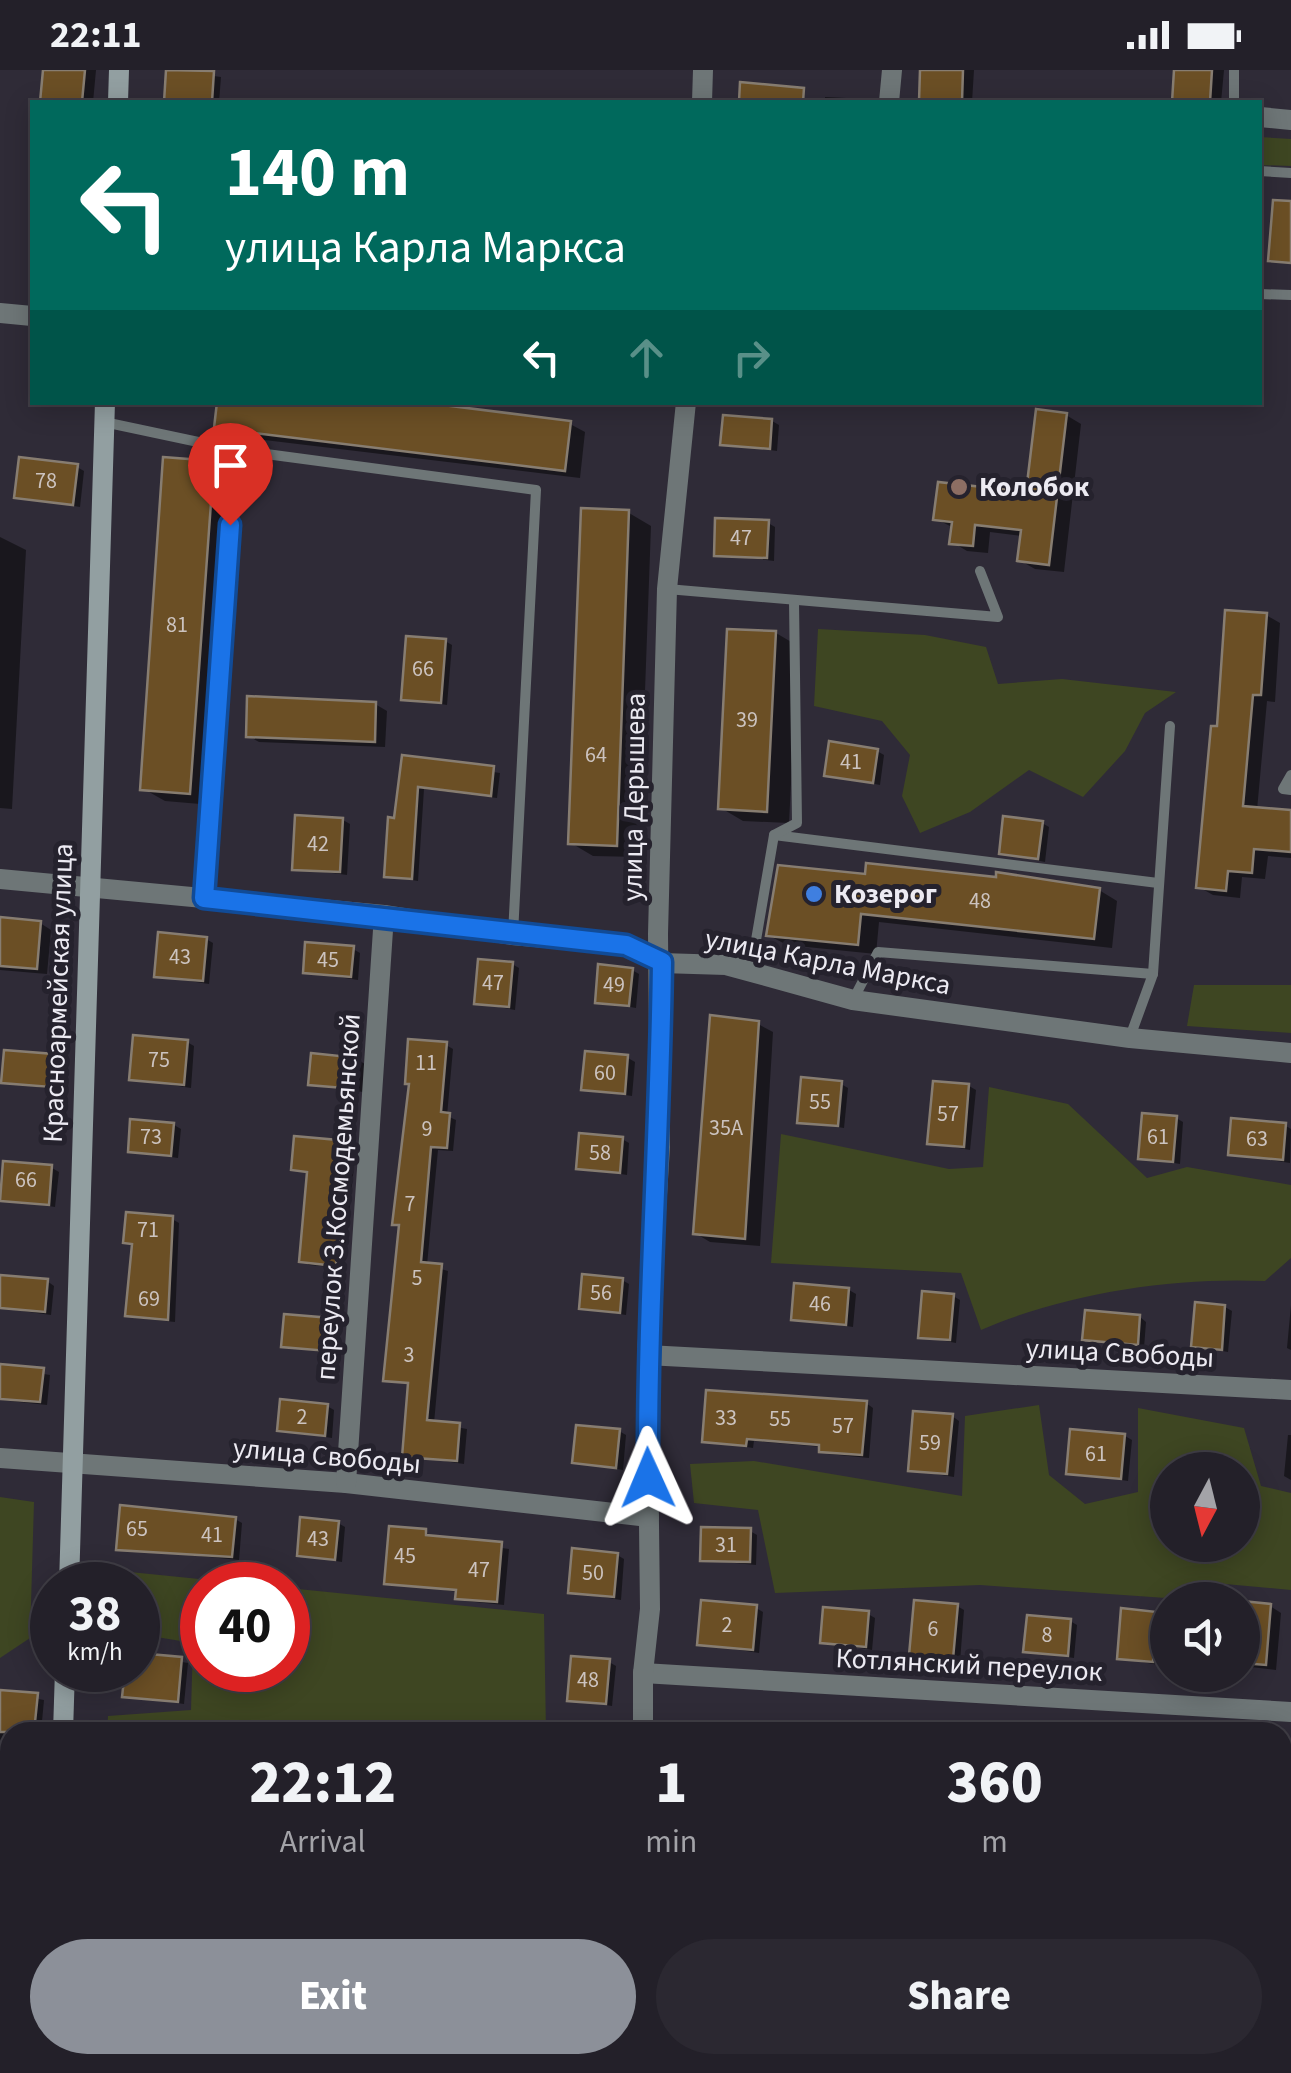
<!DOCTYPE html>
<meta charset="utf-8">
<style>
body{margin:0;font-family:"Source Sans 3",sans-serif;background:#2b2831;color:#f1f3f6;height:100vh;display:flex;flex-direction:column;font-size:38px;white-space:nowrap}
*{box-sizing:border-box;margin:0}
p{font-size:32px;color:#a3a3a8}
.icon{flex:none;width:55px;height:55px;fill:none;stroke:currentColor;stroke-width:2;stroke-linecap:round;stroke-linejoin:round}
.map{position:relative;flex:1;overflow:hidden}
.drawer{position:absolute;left:0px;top:1652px;width:1292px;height:352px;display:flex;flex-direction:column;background:#232029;border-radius:30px 30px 0 0;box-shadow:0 5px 25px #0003,0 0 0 2px #403e46}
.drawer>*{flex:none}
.hud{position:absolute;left:30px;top:30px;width:1232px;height:305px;border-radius:0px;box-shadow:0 5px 25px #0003,0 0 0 2px #403e46;background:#00695c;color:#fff;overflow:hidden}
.needle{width:65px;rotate:187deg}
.tools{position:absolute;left:1150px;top:1382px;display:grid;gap:20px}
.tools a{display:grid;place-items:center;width:110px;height:110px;border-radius:50%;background:#232029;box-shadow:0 5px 25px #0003,0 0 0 2px #403e46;font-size:50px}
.speed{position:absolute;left:30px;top:1492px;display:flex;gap:20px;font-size:50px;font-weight:700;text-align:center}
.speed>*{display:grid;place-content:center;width:130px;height:130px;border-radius:50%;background:#232029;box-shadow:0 5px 25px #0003,0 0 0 2px #403e46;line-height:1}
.speed small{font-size:25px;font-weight:400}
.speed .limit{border:15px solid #d22;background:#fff;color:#111}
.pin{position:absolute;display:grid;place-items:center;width:85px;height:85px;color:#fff;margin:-102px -42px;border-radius:50% 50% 50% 0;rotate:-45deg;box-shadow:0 0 10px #0007}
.pin .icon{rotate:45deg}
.me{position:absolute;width:110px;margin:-55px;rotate:359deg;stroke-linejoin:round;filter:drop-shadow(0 0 8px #0008)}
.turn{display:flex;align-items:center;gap:35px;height:210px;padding:0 30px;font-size:45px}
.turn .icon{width:130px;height:130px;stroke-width:2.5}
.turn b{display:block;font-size:70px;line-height:85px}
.lanes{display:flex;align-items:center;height:95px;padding:0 30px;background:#0003;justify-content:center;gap:50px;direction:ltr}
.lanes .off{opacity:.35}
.eta{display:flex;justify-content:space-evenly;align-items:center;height:170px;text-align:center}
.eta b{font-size:60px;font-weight:800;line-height:70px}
.primary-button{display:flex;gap:20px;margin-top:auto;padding:20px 30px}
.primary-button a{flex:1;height:115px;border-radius:60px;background:#8c9099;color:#fff;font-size:40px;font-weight:800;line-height:115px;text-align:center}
.primary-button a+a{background:#2b2831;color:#f1f3f6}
.status{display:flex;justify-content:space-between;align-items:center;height:70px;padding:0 50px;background:#232029;direction:ltr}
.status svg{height:28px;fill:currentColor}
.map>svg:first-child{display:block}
.green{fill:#3e4622;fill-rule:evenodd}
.shadow{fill:#0007}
.building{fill:#6b4f25;stroke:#877d71;stroke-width:2.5}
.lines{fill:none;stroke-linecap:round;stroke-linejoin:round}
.service{stroke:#6e7677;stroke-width:10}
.minor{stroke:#6e7677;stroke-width:20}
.tertiary{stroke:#6e7677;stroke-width:20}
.secondary{stroke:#929fa1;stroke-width:20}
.route-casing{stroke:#114b97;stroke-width:25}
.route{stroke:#1a73e8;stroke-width:18}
.education-dot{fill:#8d6e63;stroke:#25222d;stroke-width:4}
.shop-dot{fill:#3f7fe0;stroke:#25222d;stroke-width:4}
.labels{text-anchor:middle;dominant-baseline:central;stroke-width:10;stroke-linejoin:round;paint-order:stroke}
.number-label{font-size:22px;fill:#ccc3bf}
.poi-label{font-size:28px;font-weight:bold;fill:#eceaf2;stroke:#25222d;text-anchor:start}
.street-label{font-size:28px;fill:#eceaf2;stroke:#25222d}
</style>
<div class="status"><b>22:11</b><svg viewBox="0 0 49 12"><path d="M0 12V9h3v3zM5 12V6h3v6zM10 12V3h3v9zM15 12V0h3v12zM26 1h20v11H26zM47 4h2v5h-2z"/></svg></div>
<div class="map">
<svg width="1291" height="2003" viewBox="0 0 1291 2003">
<rect width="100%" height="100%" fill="#2f2b37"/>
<g class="green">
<path d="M1260 67 1291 69V96L1260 95Z"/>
<path d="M818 559 925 565 986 577 998 614 1062 609 1176 622 1145 643 1125 681 1083 727 1029 700 970 742 920 763 902 726 910 685 882 651 814 636Z"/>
<path d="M1194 915H1291V963L1187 956Z"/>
<path d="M989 1017 1068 1034 1147 1108 1187 1097 1291 1115V1188L1265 1211C1172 1207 1066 1223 981 1260L961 1203 771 1193 781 1064 949 1099 983 1097Z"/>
<path d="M1039 1335 1049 1405 1085 1434 1138 1422V1338L1244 1358 1261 1416 1291 1423V1520L1214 1513 1166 1528 980 1515 775 1523 758 1440 694 1433 690 1394 754 1391 962 1426 965 1346ZM1168 1400H1242V1475H1168Z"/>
<path d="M0 1427 34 1432 30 1568 0 1588Z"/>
<path d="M120 1501 259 1515H202V1600H288V1518L544 1544 546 1662H107L108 1646 191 1640 193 1573 138 1564V1515H119Z"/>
<path d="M0 1698 10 1701V1770L0 1771Z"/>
<path d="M1282 1732H1291V1873L1283 1874Z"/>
</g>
<g class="shadow">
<path d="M46 0H96L93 32H43Z"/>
<path d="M169 0 221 7 219 32H167Z"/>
<path d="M923 0H974L972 32H921Z"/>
<path d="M1177 0H1224L1221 32H1175Z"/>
<path d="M825 27 868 29 874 32H825Z"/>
<path d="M32 282V319L29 317Z"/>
<path d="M1066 345 1081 354 1064 502 1035 499 1019 490 1022 466 990 462 988 483 967 481 952 472 954 458 936 449 1028 425Z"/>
<path d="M772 351 779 355 777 381 723 374Z"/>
<path d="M570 354 585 362 580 408 232 366 217 357Z"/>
<path d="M213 393 236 406 212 735 165 731 142 718Z"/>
<path d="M77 397 84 401 80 437 16 426Z"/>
<path d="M629 443 651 456 639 787 593 786 571 773Z"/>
<path d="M768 453 775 457 774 491 716 484Z"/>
<path d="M0 467 26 480 12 739 0 738Z"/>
<path d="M1266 545 1280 553 1275 632 1267 631 1257 740 1291 743V788L1268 786 1265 809 1242 807 1240 828 1213 825 1199 817 1220 659Z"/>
<path d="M776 563 798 576 789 753 743 751 721 738Z"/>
<path d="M445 571 452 575 447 635 404 628Z"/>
<path d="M375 634 387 641 385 677 259 672 248 666Z"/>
<path d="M877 681 884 685 880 715 826 704Z"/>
<path d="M404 688 500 703 497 728 424 719 418 811 387 806Z"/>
<path d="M343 750 350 754 347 805 295 798Z"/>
<path d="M1042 753 1049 757 1045 792 1001 783Z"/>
<path d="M780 798 1099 820 1117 831 1112 878 879 852 876 884 787 875 768 865Z"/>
<path d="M0 850 40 853 51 860 47 904 0 900Z"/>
<path d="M206 869 213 873 209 914 156 906Z"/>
<path d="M353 879 360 883 358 910 305 902Z"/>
<path d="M512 894 519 898 515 940 476 933Z"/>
<path d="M632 900 639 904 636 938 597 931Z"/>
<path d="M758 954 773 962 760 1176 710 1172 695 1163Z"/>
<path d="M187 972 194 976 191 1018 132 1009Z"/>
<path d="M446 975 453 979 447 1046 456 1050 453 1081 438 1080 427 1195 448 1201 434 1353 467 1359 464 1394 404 1385 411 1315 386 1309 401 1157 395 1154Z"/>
<path d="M53 987 60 991 57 1020 4 1012Z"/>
<path d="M628 988 635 992 632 1026 584 1019Z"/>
<path d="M358 990 365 994 363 1022 311 1014Z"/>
<path d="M841 1014 848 1018 844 1058 800 1051Z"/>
<path d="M969 1016 976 1020 970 1080 930 1073Z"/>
<path d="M1176 1048 1183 1052 1180 1094 1141 1087Z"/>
<path d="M174 1055 181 1059 178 1088 130 1081Z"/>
<path d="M1286 1056 1291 1059 1290 1093 1230 1084Z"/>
<path d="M622 1069 629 1073 627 1105 579 1097Z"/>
<path d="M349 1074 356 1078 343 1198 309 1195 302 1191 310 1104 294 1099Z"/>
<path d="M52 1098 59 1102 55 1137 2 1129Z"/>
<path d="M172 1149 179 1153 175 1252 135 1248 128 1244 134 1176 126 1172Z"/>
<path d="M622 1210 629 1214 626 1245 581 1238Z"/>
<path d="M47 1211 54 1216 51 1245 0 1238Z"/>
<path d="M849 1220 856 1224 853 1257 793 1248Z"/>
<path d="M953 1226 960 1230 956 1273 920 1266Z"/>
<path d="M1291 1235V1280L1287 1278Z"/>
<path d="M1225 1237 1232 1241 1228 1282 1194 1276Z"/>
<path d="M1140 1247 1146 1252 1144 1278 1085 1269Z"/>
<path d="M330 1250 337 1254 334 1284 284 1276Z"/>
<path d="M0 1297 50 1305 47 1335 0 1330Z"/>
<path d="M866 1333 873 1338 869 1388 828 1384 822 1377 754 1371 753 1378 704 1370Z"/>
<path d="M327 1336 334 1340 332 1368 280 1360Z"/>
<path d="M952 1346 959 1351 954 1407 910 1400Z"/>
<path d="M619 1361 626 1365 623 1400 575 1392Z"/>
<path d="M1288 1365H1291V1410L1284 1406Z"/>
<path d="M1125 1366 1132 1370 1128 1411 1069 1402Z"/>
<path d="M235 1449 242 1453 239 1490 119 1478Z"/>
<path d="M338 1453 345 1457 342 1492 299 1485Z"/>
<path d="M426 1461 432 1468 509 1479 504 1535 465 1531 458 1522 387 1512Z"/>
<path d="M750 1461 757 1465 756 1495 703 1490Z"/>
<path d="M617 1485 624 1489 621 1530 571 1522Z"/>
<path d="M1242 1534 1270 1536 1281 1543 1276 1600 1242 1596Z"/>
<path d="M957 1536 964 1540 960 1592 911 1584Z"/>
<path d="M756 1538 763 1542 759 1583 700 1574Z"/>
<path d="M868 1544 875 1548 872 1580 822 1572Z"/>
<path d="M1156 1544 1163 1548 1159 1595 1119 1588Z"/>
<path d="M1070 1551 1077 1555 1074 1588 1026 1581Z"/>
<path d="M138 1585 188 1593 184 1634 125 1625 127 1600H138Z"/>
<path d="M609 1592 616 1596 612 1636 570 1629Z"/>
<path d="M0 1622 44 1630 41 1662H10V1675L0 1673Z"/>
<path d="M815 1658 855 1662H856H815Z"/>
<path d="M0 1789 10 1790V1829L0 1828Z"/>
<path d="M0 1983H10V1995H23V2003H0Z"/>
<path d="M98 1995 145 1997 151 2003H98Z"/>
<path d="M226 1995 270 1996 276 2003H225Z"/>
<path d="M691 1995H777V2003H690Z"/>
<path d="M879 1995H990V2003H878Z"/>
<path d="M1043 1995H1125L1171 2003H1042Z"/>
</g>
<g class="building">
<path d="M43 0H85L82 32H40Z"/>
<path d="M166 0 214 1 212 32H164Z"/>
<path d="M920 0H963L962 32H919Z"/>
<path d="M1174 0H1212L1210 32H1172Z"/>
<path d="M740 12 804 18 803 32H739Z"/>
<path d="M1273 130 1291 131V193L1268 191Z"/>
<path d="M217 332H419L571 351 565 401 214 358Z"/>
<path d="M1036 339 1067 343 1049 495 1017 491 1021 460 975 455 973 476 949 474 952 452 933 450 938 412 1026 422Z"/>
<path d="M723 345 772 349 770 379 720 375Z"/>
<path d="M19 387 78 394 73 435 14 428Z"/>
<path d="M163 387 214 391 190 724 140 720Z"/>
<path d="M581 438 629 440 617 776 568 774Z"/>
<path d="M715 448 769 450 767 488 714 486Z"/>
<path d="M1225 540 1267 543 1261 625H1253L1243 736 1291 740V782L1254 779 1252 803 1228 801 1226 821 1196 818 1211 656H1217Z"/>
<path d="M727 559 776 561 767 742 718 739Z"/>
<path d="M406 566 446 569 441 633 401 630Z"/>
<path d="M247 626 376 632 375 672 246 667Z"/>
<path d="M829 671 878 679 873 713 824 706Z"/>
<path d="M402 685 494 696 491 726 418 717 412 809 384 807 388 747 394 748Z"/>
<path d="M295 745 343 748 340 802 292 800Z"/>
<path d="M1003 746 1043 751 1038 789 999 784Z"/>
<path d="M866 793 996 807V802L1100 818 1094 869 861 844 858 875 766 866 778 795 865 804Z"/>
<path d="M0 847 41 851 37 899 0 896Z"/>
<path d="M158 862 207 867 203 911 154 907Z"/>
<path d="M305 872 354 876 351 907 303 903Z"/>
<path d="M478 889 513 892 509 937 474 934Z"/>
<path d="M598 894 633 898 629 936 595 933Z"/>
<path d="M710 945 759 951 745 1169 693 1164Z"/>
<path d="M133 965 188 970 184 1015 129 1010Z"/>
<path d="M408 969 447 972 441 1042 450 1043 447 1078 431 1077 421 1192 442 1194 427 1350 460 1353 457 1391 402 1387 408 1313 383 1311 399 1155H392L409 1014H405Z"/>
<path d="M4 980 54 984 51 1017 1 1013Z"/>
<path d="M585 981 628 985 625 1024 581 1020Z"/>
<path d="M311 983 359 988 356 1019 308 1015Z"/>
<path d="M801 1007 842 1011 838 1056 797 1053Z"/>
<path d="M933 1011 969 1014 964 1077 927 1074Z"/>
<path d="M1142 1043 1177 1046 1173 1092 1138 1089Z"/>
<path d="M1231 1048 1286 1053 1283 1090 1228 1085Z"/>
<path d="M130 1049 174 1053 171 1086 128 1082Z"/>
<path d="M579 1063 623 1067 620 1103 576 1099Z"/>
<path d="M294 1066 349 1071 336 1196 299 1192 307 1102 291 1100Z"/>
<path d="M3 1091 52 1095 49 1135 0 1131Z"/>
<path d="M126 1142 173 1146 168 1250 125 1246 132 1174 123 1173Z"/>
<path d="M582 1204 623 1208 620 1243 579 1239Z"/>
<path d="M0 1205 48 1209 45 1242 0 1238Z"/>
<path d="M794 1213 849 1218 846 1255 791 1250Z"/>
<path d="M922 1221 954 1224 950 1270 918 1268Z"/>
<path d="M1195 1232 1225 1235 1222 1280 1191 1277Z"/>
<path d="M1085 1240 1140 1245 1138 1275 1082 1270Z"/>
<path d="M284 1244 331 1248 328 1281 281 1277Z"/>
<path d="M0 1294 44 1298 40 1332 0 1329Z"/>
<path d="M706 1320 867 1331 862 1385 819 1382V1375L747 1369 746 1376 702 1372Z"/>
<path d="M280 1329 328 1334 325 1366 277 1361Z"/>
<path d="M913 1341 953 1344 947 1404 908 1401Z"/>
<path d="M576 1355 620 1359 616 1398 572 1393Z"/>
<path d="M1070 1359 1125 1364 1121 1409 1066 1404Z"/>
<path d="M120 1435 236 1447 232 1487 116 1480Z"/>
<path d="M300 1447 339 1451 335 1490 297 1486Z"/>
<path d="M389 1456 426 1459V1465L502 1472 497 1532 455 1529 456 1520 384 1514Z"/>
<path d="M701 1457 751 1458 750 1492 700 1491Z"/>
<path d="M572 1478 618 1483 614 1527 568 1523Z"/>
<path d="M701 1530 757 1535 753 1580 697 1575Z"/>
<path d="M914 1530 958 1534 953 1589 909 1585Z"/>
<path d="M1242 1531 1271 1534 1266 1595 1242 1593Z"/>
<path d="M823 1537 869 1541 866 1577 820 1573Z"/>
<path d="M1121 1538 1157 1542 1153 1592 1117 1589Z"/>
<path d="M1027 1545 1071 1549 1068 1586 1023 1582Z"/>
<path d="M138 1583 182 1587 178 1632 122 1627 125 1600H138Z"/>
<path d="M571 1586 610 1589 606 1634 567 1631Z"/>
<path d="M0 1620 38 1623 34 1662H0Z"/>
</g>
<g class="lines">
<g class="service">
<path d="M1234 32V0"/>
<path d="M1260 101 1291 103"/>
<path d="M1260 224 1291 225"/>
<path d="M104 352 236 380 536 420 513 864"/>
<path d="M667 519 998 547 980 501"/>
<path d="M1291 705 1283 719 1291 720"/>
<path d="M774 765 1158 813"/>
<path d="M204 828 236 380"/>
<path d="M726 895 756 870 774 765 797 753 794 531"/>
<path d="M1153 904 1170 656"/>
<path d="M853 930 878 882 1153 904 1130 967"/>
</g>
<g class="minor">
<path d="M889 32 892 0"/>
<path d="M1260 47 1291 50"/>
<path d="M0 243 32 246"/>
<path d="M647 1285 1291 1320"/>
<path d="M0 1388 346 1413 649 1447"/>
<path d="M346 1413 384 845"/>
<path d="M643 1603 1291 1642"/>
<path d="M1282 1968 1291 1969"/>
<path d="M351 2003V1995"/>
</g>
<g class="tertiary">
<path d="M702 32 703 0"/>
<path d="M0 809 384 845 512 865 626 875 661 893 726 895 853 930 1130 968 1291 983"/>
<path d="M643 1662V1603L650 1539 647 1285 660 1077 658 864 667 519 686 332"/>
<path d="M0 1947 10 1948"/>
<path d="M626 1995 627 2003"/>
</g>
<g class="secondary">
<path d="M118 32 119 0"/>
<path d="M69 1515 105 332"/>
<path d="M63 1662 65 1600"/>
<path d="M50 2003V1995"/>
</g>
</g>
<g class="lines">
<defs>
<path id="route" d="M230 455 204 828 626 875 662 892C660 1065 647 1236 648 1408"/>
</defs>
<use href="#route" class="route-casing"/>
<use href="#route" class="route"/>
</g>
<circle class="education-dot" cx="959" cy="417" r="10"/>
<circle class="shop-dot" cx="814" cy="824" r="10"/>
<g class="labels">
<g class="number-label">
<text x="46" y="411">78</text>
<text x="741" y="468">47</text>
<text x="177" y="555">81</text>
<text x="423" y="599">66</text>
<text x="747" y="650">39</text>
<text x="596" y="685">64</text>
<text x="851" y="692">41</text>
<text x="318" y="774">42</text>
<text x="980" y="831">48</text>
<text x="180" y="887">43</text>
<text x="328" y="890">45</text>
<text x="493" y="913">47</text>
<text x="614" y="915">49</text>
<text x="159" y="990">75</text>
<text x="426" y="993">11</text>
<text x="605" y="1003">60</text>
<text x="820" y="1032">55</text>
<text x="948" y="1044">57</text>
<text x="726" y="1058">35А</text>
<text x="427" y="1059">9</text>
<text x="151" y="1067">73</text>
<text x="1158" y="1067">61</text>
<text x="1257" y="1069">63</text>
<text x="600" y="1083">58</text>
<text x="26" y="1110">66</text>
<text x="410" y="1134">7</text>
<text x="148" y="1160">71</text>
<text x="417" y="1208">5</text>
<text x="601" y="1223">56</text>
<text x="149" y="1229">69</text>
<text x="820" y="1234">46</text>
<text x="409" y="1285">3</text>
<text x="302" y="1347">2</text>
<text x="726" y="1348">33</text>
<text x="780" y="1349">55</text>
<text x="843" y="1356">57</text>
<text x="930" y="1373">59</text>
<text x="1096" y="1384">61</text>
<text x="137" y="1459">65</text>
<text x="212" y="1465">41</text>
<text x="318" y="1469">43</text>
<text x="726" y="1475">31</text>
<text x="405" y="1486">45</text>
<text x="479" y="1500">47</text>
<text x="593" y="1503">50</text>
<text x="727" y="1555">2</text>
<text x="933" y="1559">6</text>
<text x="1047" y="1565">8</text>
<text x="588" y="1610">48</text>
</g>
<g class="poi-label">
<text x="979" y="417">Колобок</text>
<text x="834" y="824">Козерог</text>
</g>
<g class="street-label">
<text transform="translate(634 727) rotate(-89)">улица Дерышева</text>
<text transform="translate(828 892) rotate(11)">улица Карла Маркса</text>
<text transform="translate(58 923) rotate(-88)">Красноармейская улица</text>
<text transform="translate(338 1127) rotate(-86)">переулок З.Космодемьянской</text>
<text transform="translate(1120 1283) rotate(3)">улица Свободы</text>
<text transform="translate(327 1386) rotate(5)">улица Свободы</text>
<text transform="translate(969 1595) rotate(3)">Котлянский переулок</text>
</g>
</g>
</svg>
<div class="tools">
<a><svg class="needle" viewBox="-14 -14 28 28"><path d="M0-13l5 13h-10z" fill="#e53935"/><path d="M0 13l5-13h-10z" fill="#a3a3a8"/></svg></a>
<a><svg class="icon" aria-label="sound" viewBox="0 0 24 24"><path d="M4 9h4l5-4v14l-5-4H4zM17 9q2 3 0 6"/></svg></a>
</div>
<div class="speed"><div>38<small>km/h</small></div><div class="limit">40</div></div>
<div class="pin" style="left:230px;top:455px;background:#d93025"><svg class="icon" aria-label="arrive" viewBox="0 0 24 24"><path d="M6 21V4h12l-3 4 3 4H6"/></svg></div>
<svg class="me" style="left:648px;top:1408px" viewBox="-20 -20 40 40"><path d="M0-17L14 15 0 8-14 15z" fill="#1a73e8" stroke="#fff" stroke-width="4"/></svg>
<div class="hud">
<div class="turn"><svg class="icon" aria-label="left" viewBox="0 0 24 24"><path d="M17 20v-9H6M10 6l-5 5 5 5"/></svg><div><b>140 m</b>улица Карла Маркса</div></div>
<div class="lanes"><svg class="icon" aria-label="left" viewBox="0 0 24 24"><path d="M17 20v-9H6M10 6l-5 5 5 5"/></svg><svg class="icon off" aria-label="ahead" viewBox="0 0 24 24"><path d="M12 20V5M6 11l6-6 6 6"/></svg><svg class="icon off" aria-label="right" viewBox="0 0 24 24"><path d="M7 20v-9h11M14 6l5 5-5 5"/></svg></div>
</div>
<section class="drawer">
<div class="eta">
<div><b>22:12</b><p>Arrival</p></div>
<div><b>1</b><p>min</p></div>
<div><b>360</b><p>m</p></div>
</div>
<div class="primary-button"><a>Exit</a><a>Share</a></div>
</section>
</div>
